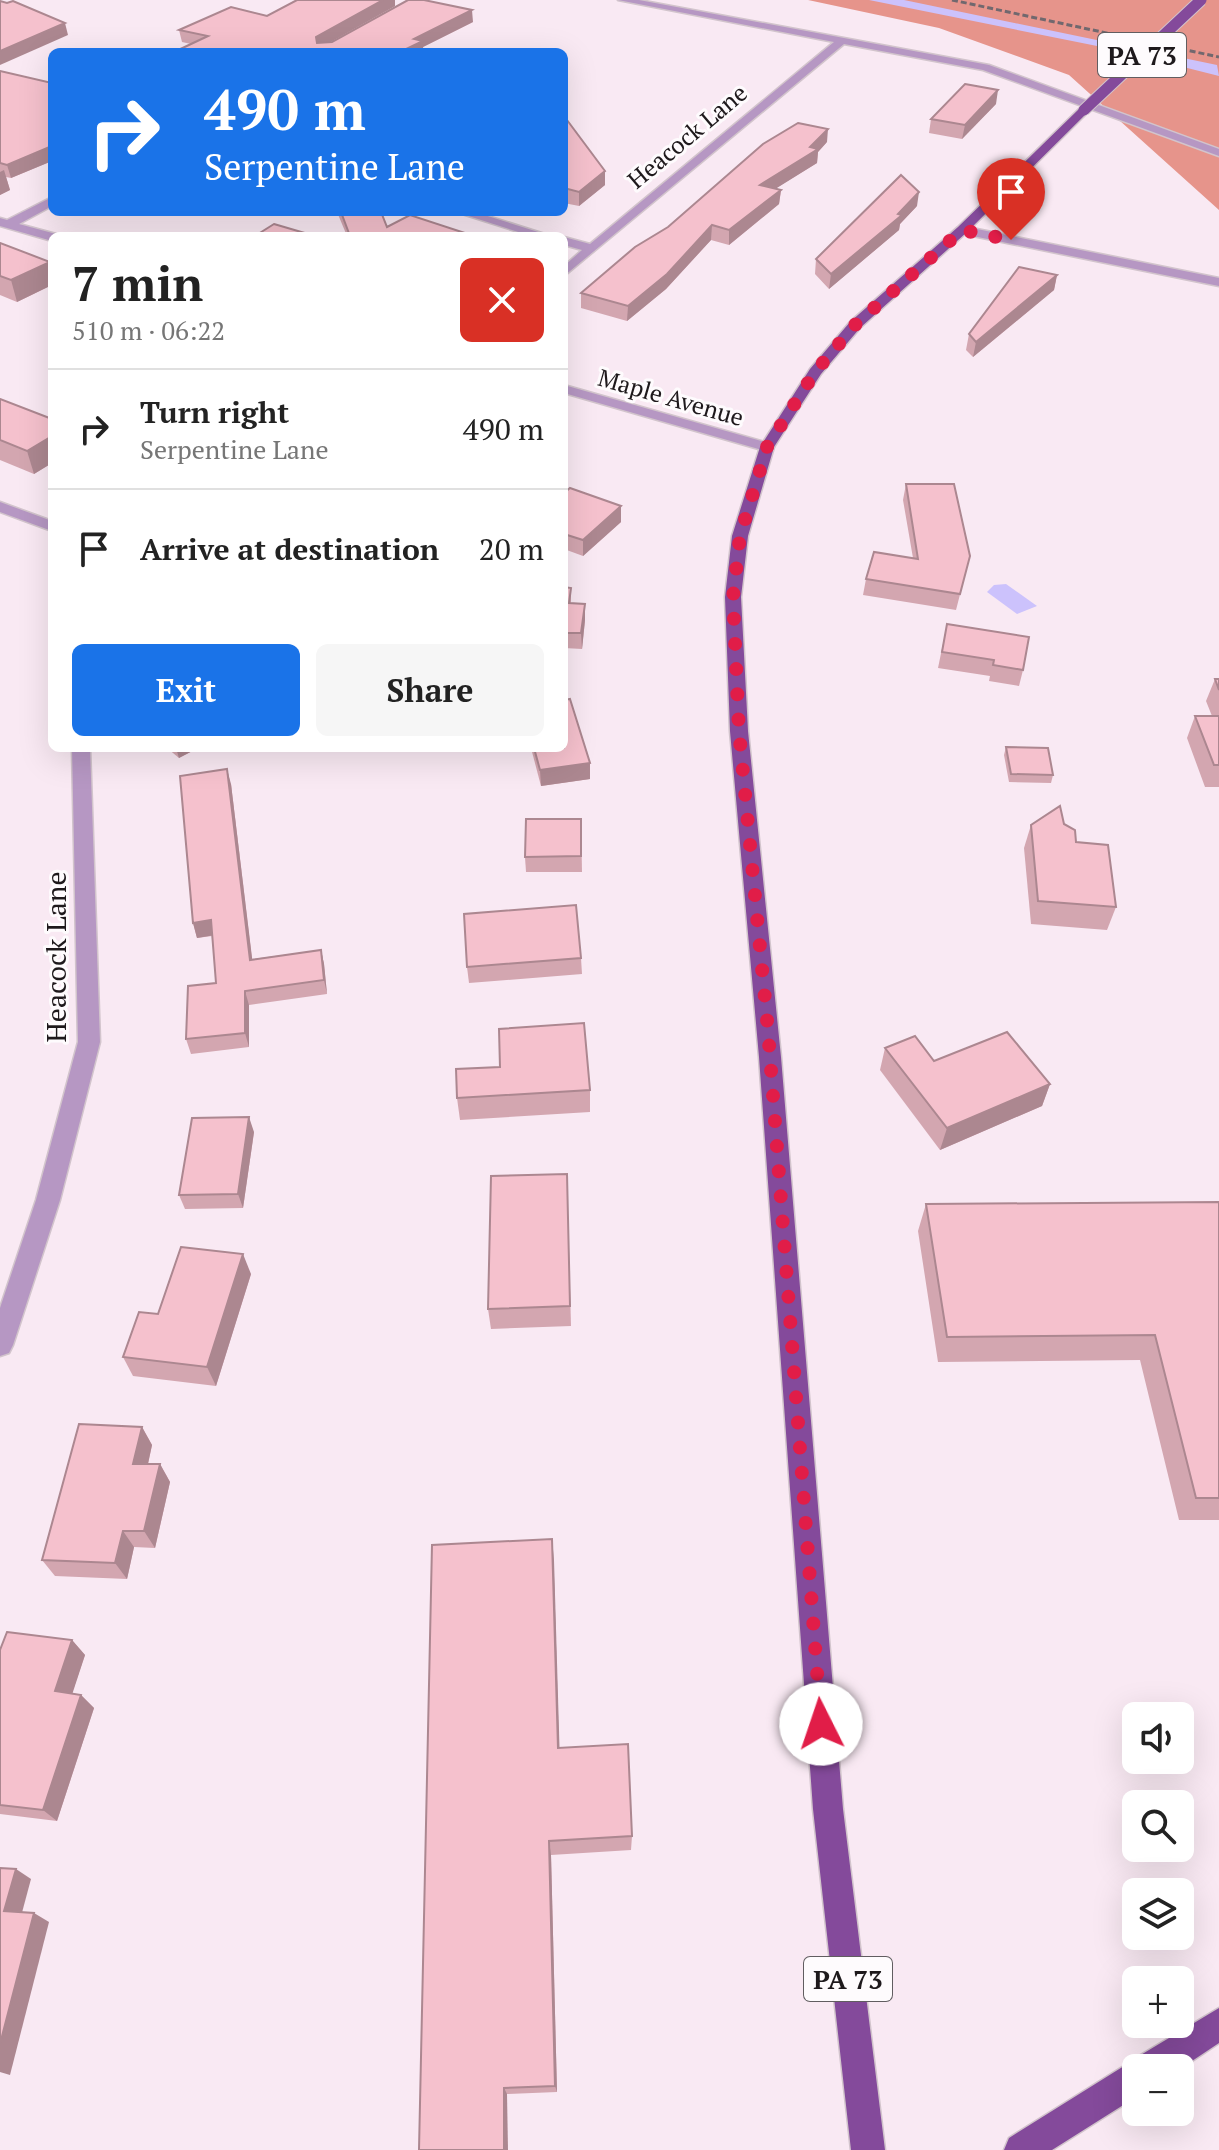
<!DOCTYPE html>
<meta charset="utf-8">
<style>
body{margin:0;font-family:"PT Serif",serif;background:#f6f6f6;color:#222;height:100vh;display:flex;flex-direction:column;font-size:30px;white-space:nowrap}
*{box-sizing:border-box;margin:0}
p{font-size:26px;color:#767676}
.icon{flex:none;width:44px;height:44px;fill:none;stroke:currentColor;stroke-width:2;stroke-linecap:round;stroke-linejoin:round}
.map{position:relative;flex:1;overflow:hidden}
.panel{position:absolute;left:48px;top:232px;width:520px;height:520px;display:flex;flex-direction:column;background:#fff;border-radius:12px;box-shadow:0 8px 32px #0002}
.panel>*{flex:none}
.top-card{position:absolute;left:48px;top:48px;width:520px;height:168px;border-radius:12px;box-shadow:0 8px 32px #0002;background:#1a73e8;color:#fff;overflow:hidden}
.buttons{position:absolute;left:1122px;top:1702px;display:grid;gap:16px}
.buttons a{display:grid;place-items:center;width:72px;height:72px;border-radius:12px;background:#fff;box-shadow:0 8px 32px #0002;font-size:40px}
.pin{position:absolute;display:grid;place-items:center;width:68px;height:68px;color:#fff;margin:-82px -34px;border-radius:50% 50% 50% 0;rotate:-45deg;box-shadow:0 0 8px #0007}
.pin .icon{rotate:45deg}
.me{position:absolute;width:88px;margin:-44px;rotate:356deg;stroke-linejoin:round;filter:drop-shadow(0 0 6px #0008)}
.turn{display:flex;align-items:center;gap:28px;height:168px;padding:0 24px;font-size:36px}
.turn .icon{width:104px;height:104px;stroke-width:2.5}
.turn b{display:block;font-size:56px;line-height:68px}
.round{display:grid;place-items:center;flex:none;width:84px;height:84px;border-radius:12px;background:#f6f6f6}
.headline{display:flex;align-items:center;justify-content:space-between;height:136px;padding:0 24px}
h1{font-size:48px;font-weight:600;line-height:60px}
.cta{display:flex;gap:16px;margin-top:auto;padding:16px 24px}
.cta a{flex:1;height:92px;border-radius:12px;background:#1a73e8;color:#fff;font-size:32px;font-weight:600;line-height:92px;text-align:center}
.cta a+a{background:#f6f6f6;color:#222}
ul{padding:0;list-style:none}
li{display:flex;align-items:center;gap:24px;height:120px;padding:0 24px;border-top:2px solid #e0e0e0}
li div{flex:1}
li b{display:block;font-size:30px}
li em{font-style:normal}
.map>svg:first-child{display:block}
.forest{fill:#e6948b}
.water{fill:#ccc2fc}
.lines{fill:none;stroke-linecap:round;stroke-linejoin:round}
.minor-casing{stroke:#d2c4cc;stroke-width:3}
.primary-casing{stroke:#d2c4cc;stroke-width:3}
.minor{fill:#b697c3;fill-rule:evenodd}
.primary{fill:#844a9b;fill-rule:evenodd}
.rail{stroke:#71686e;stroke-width:3;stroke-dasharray:6 3;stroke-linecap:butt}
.primary-bridge-casing{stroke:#d2c4cc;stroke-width:13;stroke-linecap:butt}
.primary-bridge{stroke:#844a9b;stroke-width:11}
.wall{fill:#d3a6b0}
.shaded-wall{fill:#ac8790}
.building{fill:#f5c1cd;stroke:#ac8790;stroke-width:2}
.route{stroke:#e11d48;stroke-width:14;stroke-dasharray:0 25.2}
.labels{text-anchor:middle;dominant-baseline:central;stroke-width:6;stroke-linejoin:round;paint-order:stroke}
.far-street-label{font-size:24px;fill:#1e191c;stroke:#fefbfd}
.shield{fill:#fefbfd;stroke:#615d60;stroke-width:2}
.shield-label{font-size:26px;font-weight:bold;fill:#1e191c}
.street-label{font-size:28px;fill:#1e191c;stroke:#fefbfd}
</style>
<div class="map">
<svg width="1219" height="2150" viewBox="0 0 1219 2150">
<rect width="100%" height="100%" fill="#f9e9f3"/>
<path class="forest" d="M808 0H1219V210L1069 75 939 28Z"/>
<g class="water">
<path d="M869 0H904L1217 65 1219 76 1112 49Z"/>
<path d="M1006 584 1037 606 1017 614 987 592 994 585Z"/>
</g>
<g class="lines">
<defs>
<g id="minor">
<path d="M618 0H639L989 65 1219 149V156L983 70 844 44 564 276V266L582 250 564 245V237L590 244 834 42Z"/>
<path d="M52 197V206L19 224 56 234 52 236V241L0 226V218L7 220Z"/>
<path d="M456 212H475L551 236H531Z"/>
<path d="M962 226 1219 278V286L958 233 956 230Z"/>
<path d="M564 385 772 444 774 447 772 450H762L564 393Z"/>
<path d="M0 502 52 521V531L0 512Z"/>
<path d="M72 748H90L100 1042 60 1200 13 1345 9 1353 0 1356V1308L36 1200 78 1042Z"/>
</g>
<g id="primary">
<path d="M1080 108 1090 110 966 233 860 328 821 374 774 447 748 536 741 597 748 731 781 1057 843 1809 885 2150H851L813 1809 759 1057 730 731 725 597 732 536 760 447 810 369 850 322 958 227Z"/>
<path d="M1219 2008V2043L1180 2069 1136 2068V2097L1052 2150H1004L1009 2138 1124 2066 1137 2062 1139 2056Z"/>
</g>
</defs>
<use href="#minor" class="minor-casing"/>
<use href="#primary" class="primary-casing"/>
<use href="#minor" class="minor"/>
<use href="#primary" class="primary"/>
<path class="rail" d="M952 0 1219 57"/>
<defs>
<path id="primary-bridge" d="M1084 110 1201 0"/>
</defs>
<use href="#primary-bridge" class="primary-bridge-casing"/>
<use href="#primary-bridge" class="primary-bridge"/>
</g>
<g class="wall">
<path d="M395 6 330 42 473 22 423 47 191 44 182 42 179 30 267 16Z"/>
<path d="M0 71 52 83V161L11 178 6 177 10 190 0 195Z"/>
<path d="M996 104 962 139 929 133 931 119Z"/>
<path d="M564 116 605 171V185L579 206 564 203Z"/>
<path d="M827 142 818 152 817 163 776 188 781 190 779 204 729 245 711 240 666 289 627 321 581 308V293Z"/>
<path d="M917 206 900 224 899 230 829 289 815 274 816 259Z"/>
<path d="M337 212H381L387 227 474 236H347Z"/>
<path d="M0 243 50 262 52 270V285L17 302 0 295Z"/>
<path d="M1057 275 1054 290 973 357 966 350 969 334Z"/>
<path d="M0 399 52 419V463L34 474 0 460Z"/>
<path d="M906 484 966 571 956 610 863 595 866 579 913 558 903 500Z"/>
<path d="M564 493 621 522 583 556 564 549Z"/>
<path d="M564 587 571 588V603L585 620 582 649 564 648Z"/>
<path d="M947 624 1023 670 1019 686 989 681 990 676 938 668Z"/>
<path d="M1215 679H1219V787H1205L1187 738 1195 716H1212L1206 701Z"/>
<path d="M1006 747 1053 775 1051 783 1009 782 1004 755Z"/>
<path d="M167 748H198L179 758Z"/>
<path d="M531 748H564L590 779 541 786Z"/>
<path d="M231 784 252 959 321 950 324 964 327 994 249 1005V1047L191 1054 186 1039 216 983 212 936 197 938 193 923Z"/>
<path d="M581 819 582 872H526L525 857Z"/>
<path d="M1064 824 1116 907 1107 930 1031 924 1024 848 1031 825Z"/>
<path d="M581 958 582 974 469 983 467 967Z"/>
<path d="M885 1048 934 1061 1050 1084 1042 1106 940 1150 880 1070Z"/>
<path d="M590 1090V1112L460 1120 457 1098Z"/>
<path d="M254 1132 243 1208 185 1209 179 1195Z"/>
<path d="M567 1174 571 1326 491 1329 488 1309Z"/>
<path d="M1219 1202V1520H1179L1140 1360 938 1362 918 1231 926 1204Z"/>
<path d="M251 1274 216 1386 133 1376 123 1357 158 1314Z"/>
<path d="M142 1427 152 1445 148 1464H160L170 1482 155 1548 134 1547 127 1579 55 1576 42 1560Z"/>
<path d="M552 1539 559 1748 632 1836 631 1850 551 1855 557 2092 507 2094 419 2150Z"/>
<path d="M72 1640 85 1655 72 1693 81 1695 94 1708 57 1821 0 1814V1650Z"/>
</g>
<g class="shaded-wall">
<path d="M383 0H395V6L318 49 316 37Z"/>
<path d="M472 10 473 22 423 47 424 52H400L414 39Z"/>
<path d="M65 23 68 35 0 65V51Z"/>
<path d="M998 90 996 104 962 139 965 125Z"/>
<path d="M828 129 827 142 818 152 817 163 759 199 760 185 810 147Z"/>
<path d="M52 146V161L11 178 7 165Z"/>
<path d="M4 170 10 190 0 195V172Z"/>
<path d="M605 171V185L579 206V192Z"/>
<path d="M781 190 779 204 729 245V230Z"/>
<path d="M919 192 917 206 900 224 899 230 829 289 831 274 898 214Z"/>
<path d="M712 225 711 240 666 289 627 321 628 306Z"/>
<path d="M50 262 52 270V285L17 302 11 280Z"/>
<path d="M1057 275 1054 290 973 357 976 342Z"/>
<path d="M52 436V463L34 474 27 451Z"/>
<path d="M621 506V522L583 556V540Z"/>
<path d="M585 604V620L582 649 581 633Z"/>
<path d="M176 748H198L179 758Z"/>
<path d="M590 763V779L541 786 540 770Z"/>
<path d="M227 769 231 784 254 974 250 960Z"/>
<path d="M211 920 215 935 197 938 193 923Z"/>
<path d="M321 950 324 964 327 994 324 980Z"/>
<path d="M245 991 249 1005V1047L245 1033Z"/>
<path d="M1050 1084 1042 1106 940 1150 947 1128Z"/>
<path d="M249 1117 254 1132 243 1208 238 1194Z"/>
<path d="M243 1254 251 1274 216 1386 207 1367Z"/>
<path d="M142 1427 152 1445 144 1482 133 1464Z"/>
<path d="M160 1464 170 1482 155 1548 144 1531Z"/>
<path d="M123 1531 134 1547 127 1579 115 1563Z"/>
<path d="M552 1539 554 1560 560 1765 558 1748Z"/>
<path d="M72 1640 85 1655 69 1704 55 1691Z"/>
<path d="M81 1695 94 1708 57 1821 43 1810Z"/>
<path d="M549 1841 551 1855 557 2092 555 2086Z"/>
<path d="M16 1869 31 1879 20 1920 4 1911Z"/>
<path d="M34 1913 49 1922 10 2075 0 2072V2044Z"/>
<path d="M504 2088 507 2094 508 2150H504Z"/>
</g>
<g class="building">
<path d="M297 0H383L316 37 317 43 332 42 408 0H424L472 10 414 39 423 41 400 52H174L208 36 179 30 231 7 267 16Z"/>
<path d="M0 1 7 3 13 1 65 23 0 51Z"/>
<path d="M0 71 52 83V146L7 165 0 163Z"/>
<path d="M965 84 998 90 965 125 931 119Z"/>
<path d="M564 116 605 171 579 192 564 188Z"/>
<path d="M798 123 828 129 810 147 818 149 760 185 781 190 729 230 712 225 667 274 628 306 581 293 635 247 668 227 763 144Z"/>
<path d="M901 175 919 192 898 214 902 215 831 274 816 259Z"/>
<path d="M341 212H381L387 227 410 215 474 236H350Z"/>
<path d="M274 224 315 236H255Z"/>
<path d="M0 243 50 262 11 280 0 276Z"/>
<path d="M1019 267 1057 275 976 342 969 334Z"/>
<path d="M0 399 52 419V436L27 451 0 440Z"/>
<path d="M906 484H954L970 556 960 594 866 579 874 552 918 559Z"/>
<path d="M570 488 621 506 583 540 564 534V493Z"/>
<path d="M564 587 571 588 569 603 585 604 581 633H564Z"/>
<path d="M947 624 1029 637 1023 670 993 665 994 660 942 652Z"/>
<path d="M1215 679H1219V690Z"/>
<path d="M570 699 590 763 540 770 534 748H564V700Z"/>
<path d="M1195 716H1219V765H1214Z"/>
<path d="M1006 747 1048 748 1053 775 1011 774Z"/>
<path d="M227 769 250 960 321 950 324 980 245 991V1033L186 1039 188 986 216 983 211 920 193 923 180 776Z"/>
<path d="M1060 806 1064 824 1075 830 1076 842 1108 845 1116 907 1038 901 1031 825Z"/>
<path d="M526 819H581V856L525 857Z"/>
<path d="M576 905 581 958 467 967 464 914Z"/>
<path d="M584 1023 590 1090 457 1098 456 1069 500 1067 499 1029Z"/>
<path d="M1007 1032 1050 1084 947 1128 885 1048 915 1036 934 1061Z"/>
<path d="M249 1117 238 1194 179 1195 192 1118Z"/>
<path d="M567 1174 570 1306 488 1309 491 1176Z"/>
<path d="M1219 1202V1498H1196L1155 1335 947 1337 926 1204Z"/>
<path d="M181 1247 243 1254 207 1367 123 1357 139 1312 158 1314Z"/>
<path d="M79 1424 142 1427 133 1464H160L144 1531H123L115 1563 42 1560Z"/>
<path d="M552 1539 558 1748 628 1744 632 1836 549 1841 555 2086 504 2088V2150H419L432 1545Z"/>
<path d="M7 1632 72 1640 55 1691 81 1695 43 1810 0 1805V1650Z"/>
<path d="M0 1868 16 1869 4 1911 34 1913 0 2044Z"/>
</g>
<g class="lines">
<path class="route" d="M821 1724 768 1030 739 731 733 597 740 536 767 447 815 372 855 325 962 230 1011 240"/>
</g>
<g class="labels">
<g class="far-street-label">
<text transform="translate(687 136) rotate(-40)">Heacock Lane</text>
<text transform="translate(671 397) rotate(16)">Maple Avenue</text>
</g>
<g class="shield">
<rect x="1098" y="33" width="88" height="44" rx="6"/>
<rect x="804" y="1957" width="88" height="44" rx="6"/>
</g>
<g class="shield-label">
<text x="1142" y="55">PA 73</text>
<text x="848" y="1979">PA 73</text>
</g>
<g class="street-label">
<text transform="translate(55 957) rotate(-90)">Heacock Lane</text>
</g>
</g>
</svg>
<div class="buttons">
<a><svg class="icon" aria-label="sound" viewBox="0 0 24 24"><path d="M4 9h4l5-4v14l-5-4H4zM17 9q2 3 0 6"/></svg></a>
<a><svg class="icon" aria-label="search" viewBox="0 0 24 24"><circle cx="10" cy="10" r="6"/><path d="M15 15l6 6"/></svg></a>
<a><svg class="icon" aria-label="layers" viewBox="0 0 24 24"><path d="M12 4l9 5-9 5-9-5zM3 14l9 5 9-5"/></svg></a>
<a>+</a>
<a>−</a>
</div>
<div class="pin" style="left:1011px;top:240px;background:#d93025"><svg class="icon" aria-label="arrive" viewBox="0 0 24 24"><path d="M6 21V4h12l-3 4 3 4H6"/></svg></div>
<svg class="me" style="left:821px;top:1724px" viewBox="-20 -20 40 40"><circle r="19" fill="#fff"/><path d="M0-13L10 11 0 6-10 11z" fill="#e11d48"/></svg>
<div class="top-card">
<div class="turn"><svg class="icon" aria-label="right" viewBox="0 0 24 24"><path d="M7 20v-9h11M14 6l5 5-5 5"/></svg><div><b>490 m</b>Serpentine Lane</div></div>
</div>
<section class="panel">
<div class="headline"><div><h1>7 min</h1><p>510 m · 06:22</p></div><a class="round" style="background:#d93025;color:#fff"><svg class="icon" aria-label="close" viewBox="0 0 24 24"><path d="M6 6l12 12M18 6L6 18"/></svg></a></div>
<ul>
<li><svg class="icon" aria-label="right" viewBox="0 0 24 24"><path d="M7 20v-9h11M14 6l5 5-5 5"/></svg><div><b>Turn right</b><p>Serpentine Lane</p></div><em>490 m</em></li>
<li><svg class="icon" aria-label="arrive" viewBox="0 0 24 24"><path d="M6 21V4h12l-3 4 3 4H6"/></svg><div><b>Arrive at destination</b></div><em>20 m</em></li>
</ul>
<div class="cta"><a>Exit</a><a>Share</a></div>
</section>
</div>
